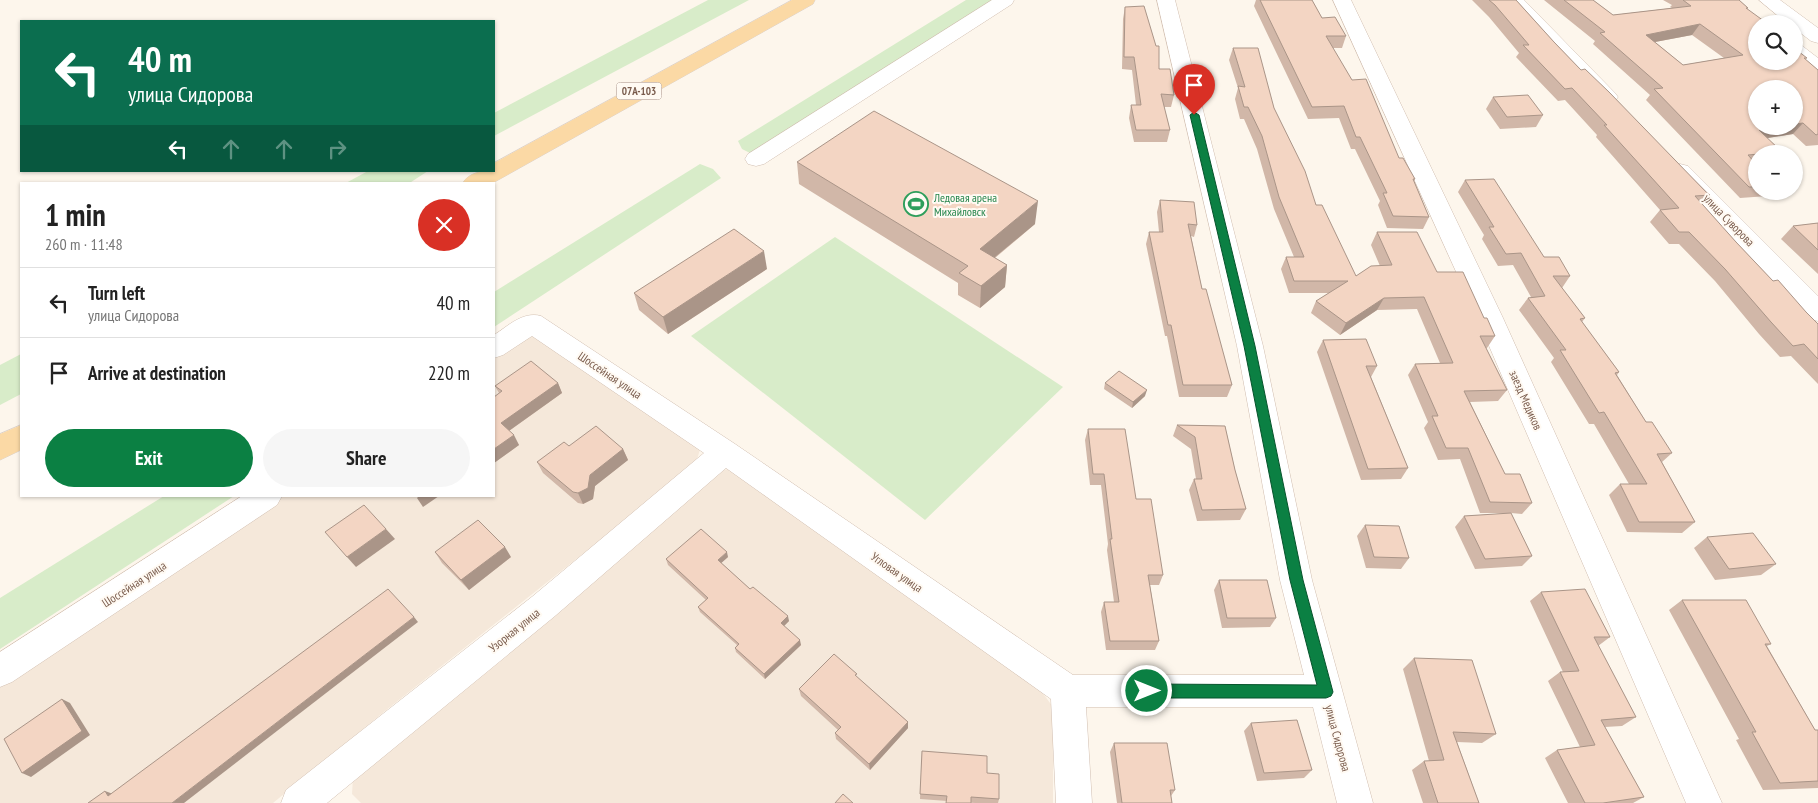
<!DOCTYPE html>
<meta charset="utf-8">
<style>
body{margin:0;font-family:"PT Sans Narrow",sans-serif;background:#f6f6f6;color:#222;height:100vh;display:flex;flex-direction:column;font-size:19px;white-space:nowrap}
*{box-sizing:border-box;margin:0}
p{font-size:16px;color:#767676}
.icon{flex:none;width:28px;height:28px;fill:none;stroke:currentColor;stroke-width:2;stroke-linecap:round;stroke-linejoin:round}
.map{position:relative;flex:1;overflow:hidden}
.drawer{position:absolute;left:20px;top:182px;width:475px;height:315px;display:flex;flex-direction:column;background:#fff;border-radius:0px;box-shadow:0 1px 4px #0004}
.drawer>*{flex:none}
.banner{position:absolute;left:20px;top:20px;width:475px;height:152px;border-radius:0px;box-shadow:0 1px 4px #0004;background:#0b6e4f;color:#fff;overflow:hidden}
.controls{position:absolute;left:1748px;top:15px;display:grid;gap:10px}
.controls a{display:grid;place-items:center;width:55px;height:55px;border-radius:50%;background:#fff;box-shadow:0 1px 4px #0004;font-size:25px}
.pin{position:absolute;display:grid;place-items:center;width:42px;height:42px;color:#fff;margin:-51px -21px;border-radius:50% 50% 50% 0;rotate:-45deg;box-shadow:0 0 5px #0007}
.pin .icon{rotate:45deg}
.me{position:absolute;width:55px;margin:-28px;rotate:90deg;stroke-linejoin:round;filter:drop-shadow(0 0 4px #0008)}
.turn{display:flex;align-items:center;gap:18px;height:105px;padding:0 25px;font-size:22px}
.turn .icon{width:65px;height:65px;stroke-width:2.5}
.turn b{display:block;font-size:35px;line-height:42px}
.lanes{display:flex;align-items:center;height:48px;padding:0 25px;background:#0003;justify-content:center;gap:25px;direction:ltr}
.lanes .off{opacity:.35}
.round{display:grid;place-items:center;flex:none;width:52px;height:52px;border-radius:26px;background:#f6f6f6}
.overview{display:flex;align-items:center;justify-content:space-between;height:85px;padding:0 25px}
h1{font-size:30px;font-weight:700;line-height:38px}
.primary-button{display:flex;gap:10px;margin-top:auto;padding:10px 25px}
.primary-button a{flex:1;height:58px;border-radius:30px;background:#0b8043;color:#fff;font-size:20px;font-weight:700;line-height:58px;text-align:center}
.primary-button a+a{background:#f6f6f6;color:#222}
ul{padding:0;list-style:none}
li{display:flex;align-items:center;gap:15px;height:70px;padding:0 25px;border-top:1px solid #e0e0e0}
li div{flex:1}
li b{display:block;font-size:19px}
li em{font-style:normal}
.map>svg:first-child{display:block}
.residential{fill:#f5e8da}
.green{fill:#d8ecc9}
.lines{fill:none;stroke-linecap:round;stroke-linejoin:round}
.minor-casing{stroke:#d1beb0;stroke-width:1}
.major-casing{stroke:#dad1cd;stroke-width:1}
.minor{fill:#fff;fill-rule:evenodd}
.major{fill:#fbd9a5;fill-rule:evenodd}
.wall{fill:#d1b7a8;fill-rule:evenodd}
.shaded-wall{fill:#aa9588}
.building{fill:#f3d5c3;stroke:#aa9588;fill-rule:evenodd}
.route{fill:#0b8043;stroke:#07532c}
.labels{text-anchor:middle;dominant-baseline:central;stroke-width:4;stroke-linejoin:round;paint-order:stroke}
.shield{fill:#fffaf3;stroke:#a28b7f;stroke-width:1}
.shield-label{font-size:11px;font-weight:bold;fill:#7a5c4d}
.leisure-label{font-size:12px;fill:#27864d;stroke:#fffaf3;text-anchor:start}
.street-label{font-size:12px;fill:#7a5c4d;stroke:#fffaf3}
</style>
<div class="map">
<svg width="1818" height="803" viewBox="0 0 1818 803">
<rect width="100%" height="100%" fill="#fdf6ec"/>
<g class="residential">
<path d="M539 335 701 445 696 464 385 711 273 803H0V683L283 496H494V357L522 339Z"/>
<path d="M734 468 1036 684 1053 707V803H361L352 794 353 777 718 471Z"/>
</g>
<g class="green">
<path d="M708 0H749L494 136V113Z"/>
<path d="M966 0H998L754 155 742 149 738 141Z"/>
<path d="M700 164 713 169 721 178 494 327V292Z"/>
<path d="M368 171H428L408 184H344Z"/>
<path d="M835 237 1063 387 925 520 691 336Z"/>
<path d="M21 354V394L0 405V365Z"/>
<path d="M164 496H234L0 649V598Z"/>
</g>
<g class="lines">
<defs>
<g id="minor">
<path d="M992 0H1014L1012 4 764 164 756 166 748 164 745 159 748 154Z"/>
<path d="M1157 0H1175L1263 346 1312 580 1373 803H1337L1313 707H1086L1092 803H1056L1051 699 726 468 555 616 327 803H281L286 790 533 596 704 453 532 336 503 355 494 358V335C508 326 523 311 541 316L735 444 1073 675H1304L1280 580 1237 346Z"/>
<path d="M1333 0H1351L1503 318 1722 803H1686L1477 318Z"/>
<path d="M1504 0H1524L1615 93 1618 97 1615 101 1608 103 1601 101Z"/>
<path d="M1759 0H1780L1818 28V43L1811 41 1794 28V24H1788Z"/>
<path d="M1794 43 1801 45 1818 58V74L1811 72 1794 59Z"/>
<path d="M1680 164 1688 166 1818 296V321L1809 319 1672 176 1669 171 1672 166Z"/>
<path d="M242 496H282L277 505 12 682 0 687V652Z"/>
</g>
<g id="major">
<path d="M792 0H815L813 4 491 184H462C469 172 481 171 494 171V163Z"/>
<path d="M21 425V450L0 460V434Z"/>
</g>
</defs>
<use href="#minor" class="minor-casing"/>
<use href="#major" class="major-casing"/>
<use href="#minor" class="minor"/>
<use href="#major" class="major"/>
</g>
<g class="wall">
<path d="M1256 0H1312L1322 18 1346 36 1342 48H1332L1399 158 1415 179 1414 181 1429 217 1423 229 1387 228 1378 205 1380 201 1355 149H1351L1339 118 1308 119 1254 6Z"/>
<path d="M1472 0H1516L1554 42 1581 70 1710 195 1702 204 1736 242 1773 281 1818 324V384L1791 356 1780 357 1759 334 1715 281 1679 244H1669L1650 222 1660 210 1596 137 1597 135 1565 100 1558 101 1516 57 1519 53 1489 17Z"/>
<path d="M1544 0H1593L1613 15 1672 8 1670 7 1672 5 1663 0H1739L1748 8 1747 9 1756 24 1807 58 1805 59 1818 70V145L1806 146 1793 134 1767 138 1782 152 1780 154H1756V191H1772L1768 196 1740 198 1646 100 1650 95 1593 44 1595 41ZM1692 35 1724 58 1683 65 1655 42Z"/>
<path d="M1125 7 1174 95 1171 107H1164L1170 130 1167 142H1134L1129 118 1131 105H1136L1132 70 1122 69 1123 19Z"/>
<path d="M1233 48 1274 108 1316 205 1356 276 1380 266 1371 245 1377 232 1437 272 1484 318 1495 336 1487 348H1486L1507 390 1498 401 1470 402 1505 474 1532 503 1522 514 1511 513 1532 556 1522 566 1475 569 1455 527 1464 516 1510 513H1480L1460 459 1438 460 1424 428 1428 422 1408 375 1415 364 1440 363 1417 309 1377 310 1340 335 1311 313 1316 301 1329 293H1289L1281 269 1286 257H1294L1274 209 1257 149 1244 119H1240L1235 99 1238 88 1229 60Z"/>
<path d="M1493 97 1543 115 1536 127 1500 129 1486 109Z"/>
<path d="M797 162 1035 224 995 258 1007 265 1005 287 980 308 958 295V283L799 184Z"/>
<path d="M1465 180 1544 257 1570 276 1562 288 1585 318 1582 322 1619 372 1617 375 1646 422 1672 453 1662 462 1695 522 1682 533 1627 532 1609 495 1620 484H1629L1594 424H1589L1551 362 1554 358 1519 310 1528 298 1531 297 1513 265 1498 266 1482 239 1484 235 1458 192Z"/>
<path d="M1160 200 1197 225 1194 237 1191 236 1202 289 1232 385 1227 397H1179L1167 336H1165L1146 244 1149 232H1159L1157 212Z"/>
<path d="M1818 223V274L1781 239 1793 226Z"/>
<path d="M767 269 668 334 639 310 634 293Z"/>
<path d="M1323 340 1377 366 1371 377 1408 468 1401 479 1361 480 1317 352Z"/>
<path d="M558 383 562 393 509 431 519 445 494 463 499 393 495 386Z"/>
<path d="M1105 383 1145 396 1132 408 1104 389Z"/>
<path d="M1177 425 1225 426 1235 470 1246 509 1240 520 1197 521 1189 490 1194 479H1196L1191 449 1173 436Z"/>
<path d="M1088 429 1136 499 1163 575 1159 585H1150L1159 641 1155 650H1106L1101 612 1104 602H1114L1107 550 1108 544 1101 485H1090L1085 440Z"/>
<path d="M569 446 623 449 628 460 595 486 593 499 583 504 578 503 543 473 537 462Z"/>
<path d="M1365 525 1409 558 1401 569 1366 568 1357 536Z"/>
<path d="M1707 537 1776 564 1761 575 1715 580 1694 548Z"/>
<path d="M435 552 511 557 469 590 442 563Z"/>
<path d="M728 557 721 563 750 589 789 621 784 626 801 645 765 679 736 652 735 648 737 645 700 612 698 607 706 600 668 565 666 559Z"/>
<path d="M1219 580 1276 618 1270 627 1222 628 1214 590Z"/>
<path d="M1541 592 1610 637 1598 646 1636 717 1622 726 1605 727 1644 797 1633 803H1568L1545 758 1557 750 1580 747 1548 681 1560 672H1563L1530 601Z"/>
<path d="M1682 600 1771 644 1767 646 1815 730H1818V788L1763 790 1736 740 1739 739 1669 610Z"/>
<path d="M1414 658 1496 734 1482 743 1457 742 1479 803H1423L1412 770 1424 761H1429L1403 669Z"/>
<path d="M857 677 908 722V728L870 770 836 739 835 733 838 730 801 696 799 689Z"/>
<path d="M1251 723 1312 770 1304 778 1257 781 1244 731Z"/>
<path d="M1114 743 1175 790 1171 796 1172 803H1117L1110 752Z"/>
<path d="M922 751 987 773 999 799 998 803H975L920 799Z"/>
</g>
<g class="shaded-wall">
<path d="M1700 24 1692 35 1639 45 1646 35Z"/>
<path d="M1803 123 1793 134 1750 141 1759 130 1781 126H1794V124Z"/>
<path d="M1038 201 1035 224 978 271 980 249Z"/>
<path d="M764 251 767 269 668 334 663 317Z"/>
<path d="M1007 265 1005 287 980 308 981 286Z"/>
<path d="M1384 298 1377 310 1340 335 1346 323Z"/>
<path d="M558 383 562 393 506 433 501 423Z"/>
<path d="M1147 390 1145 396 1132 408 1133 402Z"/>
<path d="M514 435 519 445 494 463V449Z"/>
<path d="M623 449 628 460 595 486 593 499 583 504 578 493 590 475Z"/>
<path d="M419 496H439L423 507 417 498Z"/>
<path d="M386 529 395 539 356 567 347 557Z"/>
<path d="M505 547 511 557 469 590 461 580Z"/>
<path d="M727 552 728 557 719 565 718 560Z"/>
<path d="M788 616 789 621 782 628 781 623Z"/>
<path d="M414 617 418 622 184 803H172Z"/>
<path d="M800 640 801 645 765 679 764 674Z"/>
<path d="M62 699 70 703 90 735 31 777 22 773Z"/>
<path d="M908 722V728L870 770 869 764Z"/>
<path d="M105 791 113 794 108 796Z"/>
</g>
<g class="building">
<path d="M1260 0H1312L1322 18 1335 17 1346 36H1326L1352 80 1366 79 1399 158H1403L1415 179H1413L1429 217 1393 216 1383 193H1387L1360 137H1356L1344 106 1312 107Z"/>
<path d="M1489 0H1516L1554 42 1581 70 1585 69 1609 92 1708 194 1710 195 1695 196 1736 242 1773 281 1778 280 1806 312 1818 324V359L1804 344 1793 346 1771 322 1725 269 1689 232H1679L1660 210 1679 208 1604 125H1607L1572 88 1565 89 1523 45H1529L1495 5Z"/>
<path d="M1564 0H1593L1613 15 1691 6 1683 0H1739L1748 8H1746L1768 24H1756V61H1794V48L1807 58H1804L1818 70V134L1816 135 1803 123 1794 124V89H1756V126H1781L1759 130 1782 152 1748 155 1756 164V187H1749L1654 89 1663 88 1600 33 1605 32ZM1700 24 1743 55 1683 65 1646 35Z"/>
<path d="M1144 6 1156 46H1159V69H1170L1174 95 1161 94 1170 130H1136L1131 105H1141L1134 57H1124L1125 7Z"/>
<path d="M1233 48H1258L1274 108 1305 171 1316 205H1322L1356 276 1371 266 1392 265 1377 232H1417L1437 272H1463L1484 318H1487L1495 336H1480L1507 390 1464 391 1505 474H1520L1532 503 1490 502 1468 448H1446L1432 416H1438L1415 364 1453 363 1424 297 1384 298 1346 323 1316 301 1348 281H1294L1286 257H1304L1279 197 1262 136 1248 107H1244L1238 86 1245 87Z"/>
<path d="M1528 95 1543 115 1507 117 1493 97Z"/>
<path d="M874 111 1038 201 980 249 1007 265 981 286 959 273 968 266 797 162Z"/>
<path d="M1494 179 1544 257H1559L1570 276H1553L1585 318 1580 319 1619 372 1615 373 1646 422H1652L1672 453 1657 454 1695 522H1639L1620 484H1647L1604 412 1599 413 1560 350H1566L1528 298 1545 296 1521 253 1506 254 1489 227H1494L1465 180Z"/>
<path d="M1160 200 1194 202 1197 225 1188 224 1202 289H1206L1232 385H1183L1171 325H1168L1149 232H1163Z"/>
<path d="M1818 223V250L1793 226Z"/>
<path d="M734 229 764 251 663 317 634 293Z"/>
<path d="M1366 339 1377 366H1366L1408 468 1368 469 1323 340Z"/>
<path d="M531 361 558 383 501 423 514 435 494 449V397L502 391 495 386Z"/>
<path d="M1119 371 1147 390 1133 402 1105 383Z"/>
<path d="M1177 425 1225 426 1235 470 1246 509 1202 510 1194 479H1202L1195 437Z"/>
<path d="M596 426 623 449 590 475 588 488 578 493 573 492 537 462 564 442 569 446Z"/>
<path d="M1088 429H1125L1136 499H1151L1163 575H1148L1159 641H1110L1104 602H1119L1110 539H1112L1104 474H1093Z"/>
<path d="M364 505 386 529 347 557 325 532Z"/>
<path d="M1511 513 1532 556 1485 559 1464 516Z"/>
<path d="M478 520 505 547 461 580 435 552Z"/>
<path d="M1365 525 1399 526 1409 558 1374 557Z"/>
<path d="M701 529 727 552 718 560 750 589 753 587 788 616 781 623 800 640 764 674 735 648 739 644 698 607 708 598 666 559Z"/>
<path d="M1753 533 1776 564 1729 569 1707 537Z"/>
<path d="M1219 580H1267L1276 618H1227Z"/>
<path d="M388 589 414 617 172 803H88L105 791 108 796Z"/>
<path d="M1585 589 1610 637H1594L1636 717 1601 720 1644 797 1603 803H1585L1557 750 1595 745 1560 672 1579 671 1541 592Z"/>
<path d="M1682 600H1746L1771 644H1765L1815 730H1818V781L1780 783 1752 732H1756Z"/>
<path d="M834 654 857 674 855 675 908 722 869 764 835 733 841 727 799 689Z"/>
<path d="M1414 658 1472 660 1496 734 1453 732 1479 803H1438L1424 761 1444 760Z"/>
<path d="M62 699 82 731 22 773 4 739Z"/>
<path d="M1297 720 1312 770 1264 773 1251 723Z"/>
<path d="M1114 743H1167L1175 790H1170L1172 803H1122Z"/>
<path d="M922 751 987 756V773L999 774V799L971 797V803H946L947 796 920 794Z"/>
<path d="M843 794 853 803H835Z"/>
</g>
<path class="route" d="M1194 112 1199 115 1255 346 1303 580 1333 692 1331 696 1326 698H1147L1142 696 1140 691 1142 686 1147 684 1317 685 1290 580 1244 346 1190 115Z"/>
<defs>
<symbol id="stadium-ring" viewBox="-11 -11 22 22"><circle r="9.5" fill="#fffaf3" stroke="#2e9e5b" stroke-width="1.5"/><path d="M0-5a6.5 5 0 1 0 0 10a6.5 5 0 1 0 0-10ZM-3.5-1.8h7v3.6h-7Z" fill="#2e9e5b"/></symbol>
</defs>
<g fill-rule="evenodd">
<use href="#stadium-ring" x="902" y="190" width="28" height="28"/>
</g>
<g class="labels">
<rect class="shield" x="616.5" y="82.5" width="45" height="17" rx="4"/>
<g class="shield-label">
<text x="639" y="91">07А-103</text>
</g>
<g class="leisure-label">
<text x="934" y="197">Ледовая арена<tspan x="934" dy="14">Михайловск</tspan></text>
</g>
<g class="street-label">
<text transform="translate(1729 220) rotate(46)">улица Суворова</text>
<text transform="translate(610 375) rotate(34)">Шоссейная улица</text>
<text transform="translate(1526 400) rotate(66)">заезд Медиков</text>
<text transform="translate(897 572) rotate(35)">Угловая улица</text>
<text transform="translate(134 584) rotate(-33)">Шоссейная улица</text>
<text transform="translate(514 630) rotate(-39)">Узорная улица</text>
<text transform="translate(1338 738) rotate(75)">улица Сидорова</text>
</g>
</g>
</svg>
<div class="controls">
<a><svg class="icon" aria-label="search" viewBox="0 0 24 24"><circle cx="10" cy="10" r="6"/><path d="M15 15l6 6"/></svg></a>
<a>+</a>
<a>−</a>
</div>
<div class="pin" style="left:1194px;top:115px;background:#d93025"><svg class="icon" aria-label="arrive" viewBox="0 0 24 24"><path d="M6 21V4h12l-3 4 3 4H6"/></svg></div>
<svg class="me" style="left:1147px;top:691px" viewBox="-20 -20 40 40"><circle r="17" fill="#0b8043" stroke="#fff" stroke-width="3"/><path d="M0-11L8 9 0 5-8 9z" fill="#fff"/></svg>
<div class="banner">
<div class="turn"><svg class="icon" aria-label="left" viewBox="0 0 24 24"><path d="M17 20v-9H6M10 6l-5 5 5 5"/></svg><div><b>40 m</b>улица Сидорова</div></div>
<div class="lanes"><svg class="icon" aria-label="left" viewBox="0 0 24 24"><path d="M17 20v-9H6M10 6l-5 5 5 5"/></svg><svg class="icon off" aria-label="ahead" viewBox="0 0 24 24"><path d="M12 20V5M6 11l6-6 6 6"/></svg><svg class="icon off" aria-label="ahead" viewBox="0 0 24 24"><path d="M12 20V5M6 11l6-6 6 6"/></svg><svg class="icon off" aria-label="right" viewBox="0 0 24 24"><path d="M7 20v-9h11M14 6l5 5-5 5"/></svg></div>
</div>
<section class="drawer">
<div class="overview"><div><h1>1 min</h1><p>260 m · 11:48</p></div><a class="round" style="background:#d93025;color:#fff"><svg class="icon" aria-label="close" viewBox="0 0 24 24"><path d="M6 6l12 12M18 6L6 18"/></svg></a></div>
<ul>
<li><svg class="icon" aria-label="left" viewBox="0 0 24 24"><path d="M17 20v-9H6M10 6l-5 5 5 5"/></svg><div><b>Turn left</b><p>улица Сидорова</p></div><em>40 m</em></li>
<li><svg class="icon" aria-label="arrive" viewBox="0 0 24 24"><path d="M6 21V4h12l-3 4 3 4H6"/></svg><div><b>Arrive at destination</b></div><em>220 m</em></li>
</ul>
<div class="primary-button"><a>Exit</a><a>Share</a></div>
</section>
</div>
